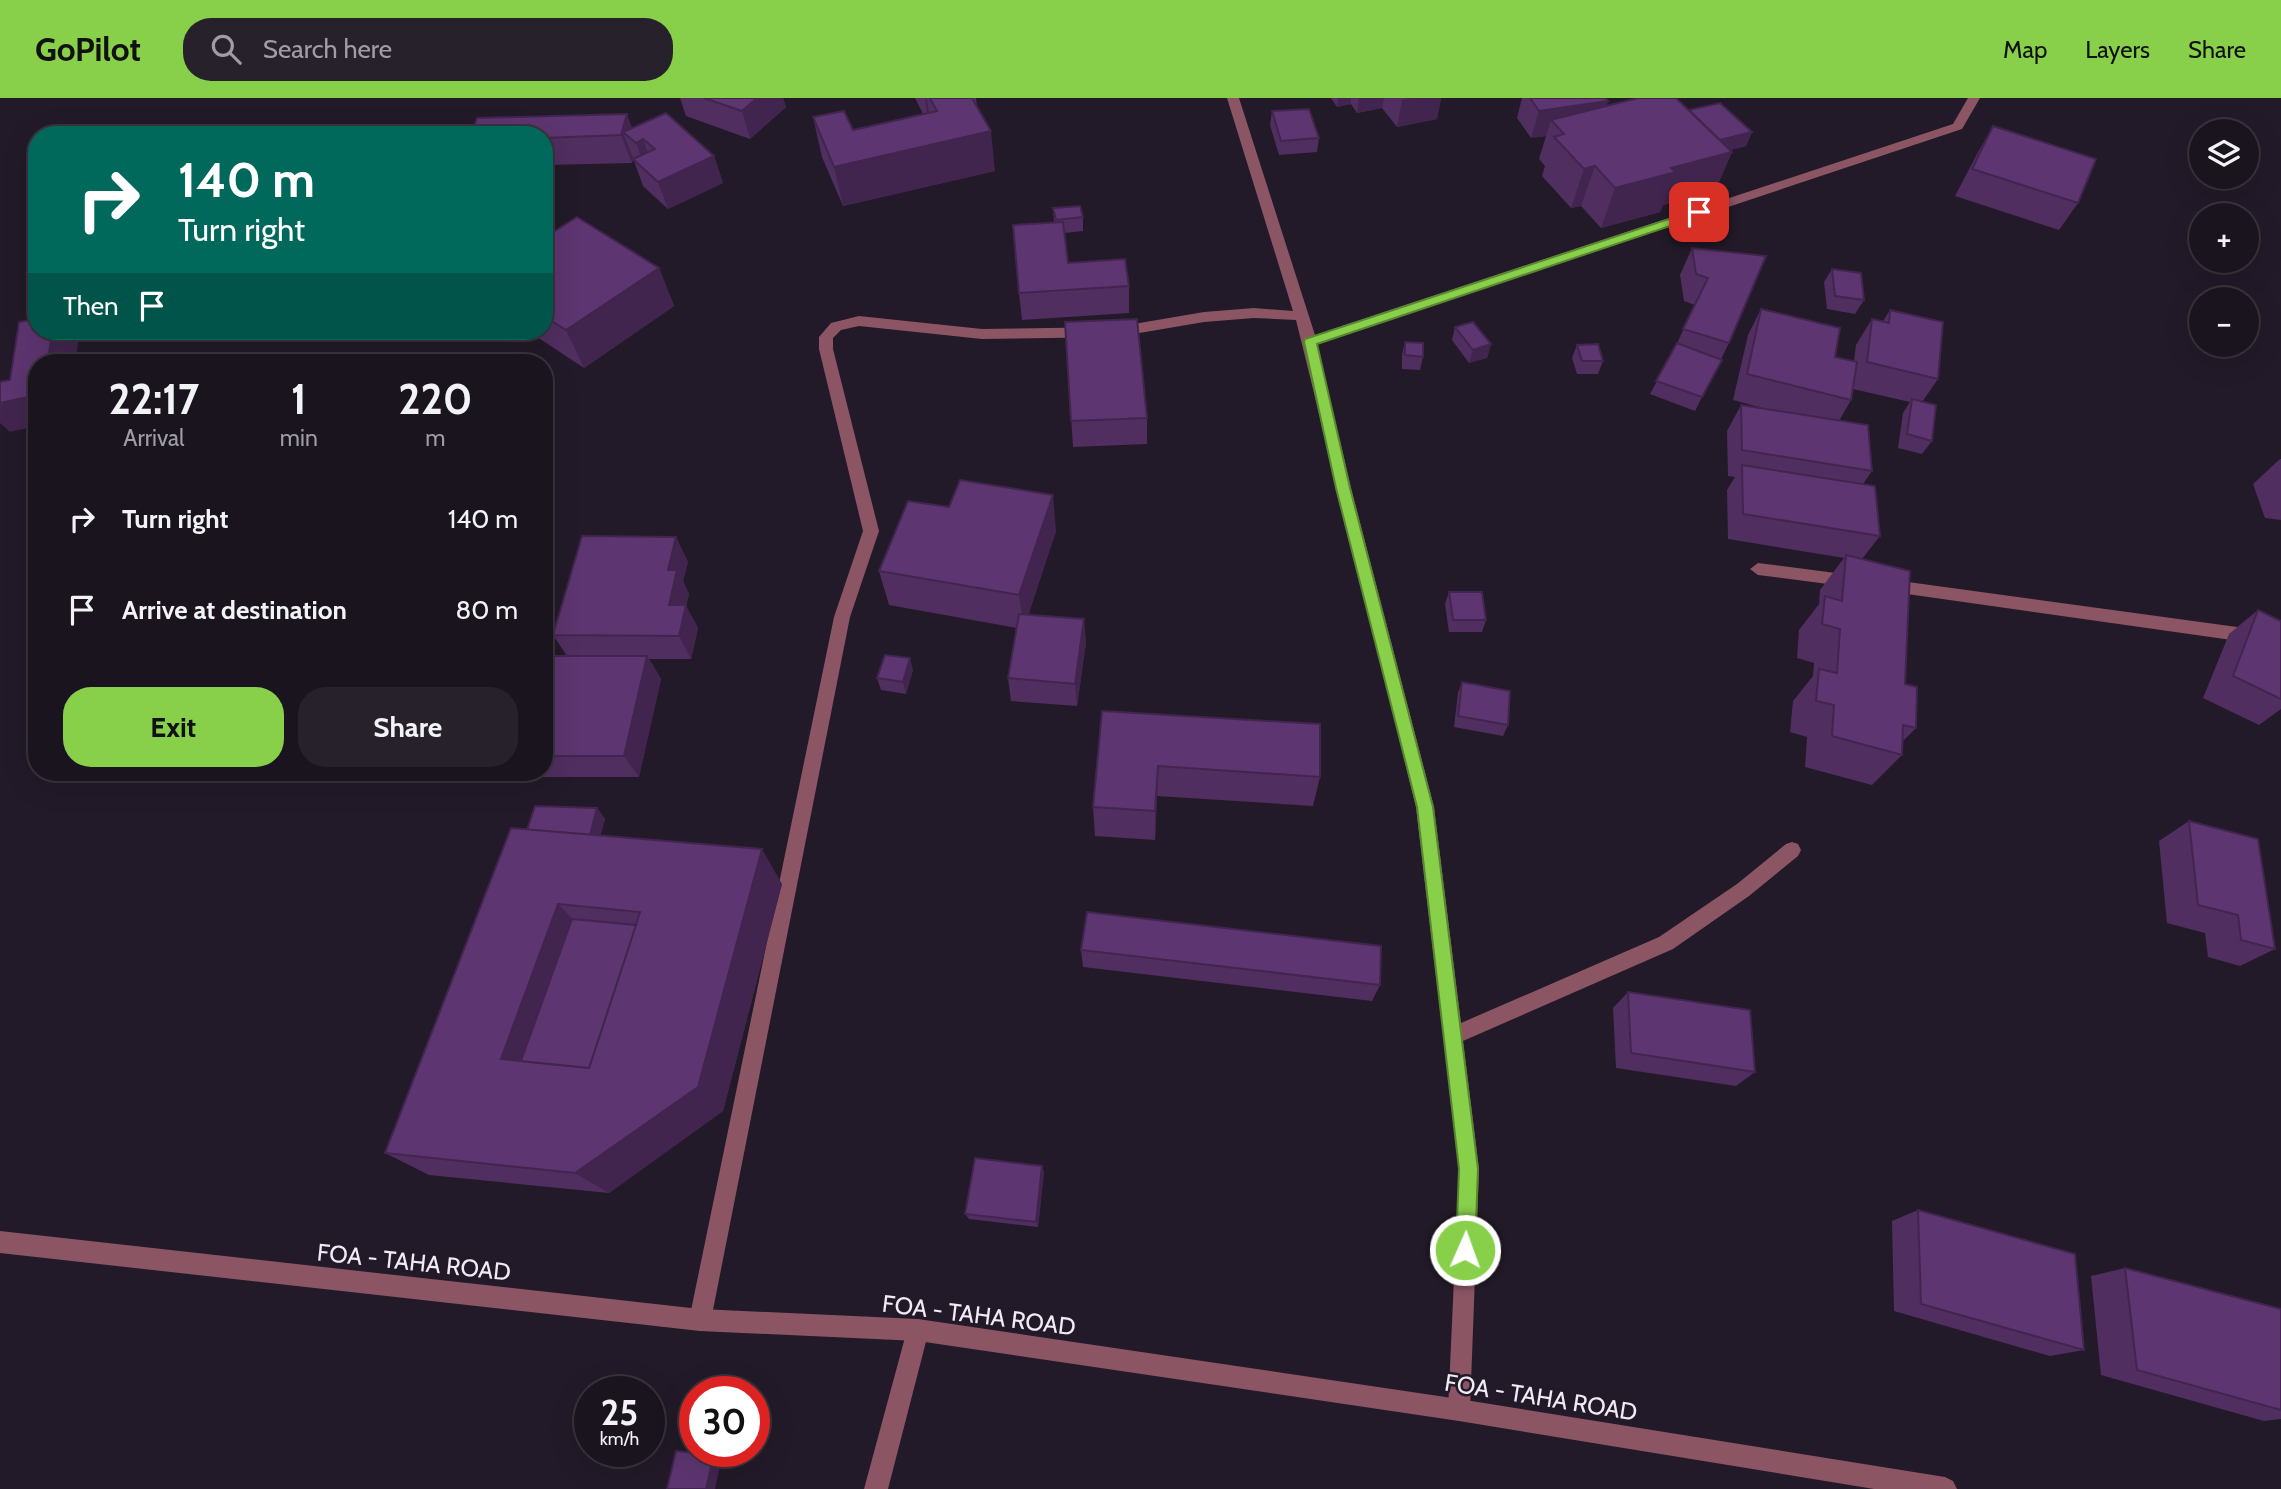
<!DOCTYPE html>
<meta charset="utf-8">
<style>
body{margin:0;font-family:Cabin,sans-serif;background:#27212b;color:#f1f3f6;height:100vh;display:flex;flex-direction:column;font-size:26px;white-space:nowrap}
*{box-sizing:border-box;margin:0}
p{font-size:23px;color:#9f9ea4}
.icon{flex:none;width:38px;height:38px;fill:none;stroke:currentColor;stroke-width:2;stroke-linecap:round;stroke-linejoin:round}
.map{position:relative;flex:1;overflow:hidden}
.panel{position:absolute;left:28px;top:256px;width:525px;height:427px;display:flex;flex-direction:column;background:#1a141e;border-radius:28px;box-shadow:0 7px 28px #0002,0 0 0 2px #38333c}
.panel>*{flex:none}
.banner{position:absolute;left:28px;top:28px;width:525px;height:214px;border-radius:28px;box-shadow:0 7px 28px #0002,0 0 0 2px #38333c;background:#00695c;color:#fff;overflow:hidden}
.buttons{position:absolute;left:2189px;top:21px;display:grid;gap:14px}
.buttons a{display:grid;place-items:center;width:70px;height:70px;border-radius:50%;background:#1a141e;box-shadow:0 7px 28px #0002,0 0 0 2px #38333c;font-size:35px}
.speed{position:absolute;left:574px;top:1278px;display:flex;gap:14px;font-size:35px;font-weight:700;text-align:center}
.speed>*{display:grid;place-content:center;width:91px;height:91px;border-radius:50%;background:#1a141e;box-shadow:0 7px 28px #0002,0 0 0 2px #38333c;line-height:1}
.speed small{font-size:18px;font-weight:400}
.speed .limit{border:10px solid #d22;background:#fff;color:#111}
.pin{position:absolute;display:grid;place-items:center;width:60px;height:60px;color:#fff;margin:-30px;border-radius:14px;box-shadow:0 4px 10px #0006}
.me{position:absolute;width:77px;margin:-38px;rotate:2deg;stroke-linejoin:round;filter:drop-shadow(0 0 5px #0008)}
.turn{display:flex;align-items:center;gap:24px;height:147px;padding:0 35px;font-size:32px}
.turn .icon{width:91px;height:91px;stroke-width:2.5}
.turn b{display:block;font-size:49px;line-height:60px}
.then{display:flex;align-items:center;height:66px;padding:0 35px;background:#0003;gap:14px;font-size:26px}
.eta{display:flex;justify-content:space-evenly;align-items:center;height:119px;text-align:center}
.eta b{font-size:42px;font-weight:800;line-height:49px}
.button{display:flex;gap:14px;margin-top:auto;padding:14px 35px}
.button a{flex:1;height:80px;border-radius:28px;background:#88cf4a;color:#111;font-size:28px;font-weight:800;line-height:80px;text-align:center}
.button a+a{background:#27212b;color:#f1f3f6}
ul{padding:0;list-style:none}
li{display:flex;align-items:center;gap:21px;height:91px;padding:0 35px}
li div{flex:1}
li b{display:block;font-size:26px}
li em{font-style:normal}
header{display:flex;align-items:center;gap:42px;box-sizing:border-box;height:98px;padding:0 35px;background:#88cf4a;color:#111}
header strong{font-size:33px}
nav{display:flex;gap:38px;margin-inline-start:auto;font-size:24px}
.search{width:490px;height:63px;background:#27212b;display:flex;align-items:center;gap:18px;box-sizing:border-box;padding:0 24px;border-radius:28px;color:#9f9ea4;font-size:26px}
.map>svg:first-child{display:block}
.lines{fill:none;stroke-linecap:round;stroke-linejoin:round}
.minor{fill:#8b5564;fill-rule:evenodd}
.tertiary{fill:#8b5564;fill-rule:evenodd}
.wall{fill:#502e60}
.shaded-wall{fill:#41254e}
.building{fill:#5d3570;stroke:#41254e;stroke-width:2;fill-rule:evenodd}
.route{fill:#88cf4a;stroke:#588730;stroke-width:2}
.labels{text-anchor:middle;dominant-baseline:central;stroke-width:5;stroke-linejoin:round;paint-order:stroke}
.near-street-label{font-size:24px;fill:#f0ebf4;stroke:#221a28}
</style>
<header>
<strong>GoPilot</strong>
<div class="search"><svg class="icon" aria-label="search" viewBox="0 0 24 24"><circle cx="10" cy="10" r="6"/><path d="M15 15l6 6"/></svg>Search here</div>
<nav><a>Map</a><a>Layers</a><a>Share</a></nav>
</header>
<div class="map">
<svg width="2281" height="1391" viewBox="0 0 2281 1391">
<rect width="100%" height="100%" fill="#221a28"/>
<g class="lines">
<g class="minor">
<path d="M1227 0H1239L1315 237 1953 26 1968 0H1980L1962 31 1317 246 1351 390 1434 709 1461 925 1659 839 1737 786 1786 746 1792 744 1798 746 1801 752 1798 758 1749 798 1673 851 1463 943 1479 1071 1470 1312 1467 1320 1459 1323 1451 1320 1448 1312 1459 1071 1416 709 1296 222 1254 220 1204 224 1116 239 982 241 859 228 841 232 833 240V251L879 433 850 519 711 1222 708 1230 700 1233 692 1230 689 1222 834 519 863 433 819 251V239L831 225 859 218 982 231 1116 229 1204 214 1254 210 1293 213Z"/>
<path d="M1758 465 1851 477 1859 483 1851 489 1758 477 1750 471Z"/>
<path d="M1886 481 2281 535V549L1886 493 1878 487Z"/>
<path d="M918 1221 926 1224 929 1232 888 1391H864L907 1232 910 1224Z"/>
</g>
<path class="tertiary" d="M0 1133 700 1211 918 1221 1459 1301 1945 1379 1953 1383 1957 1391H1874L1459 1323 918 1243 700 1233 0 1155Z"/>
</g>
<g class="wall">
<path d="M680 0H783L786 9 750 41 686 18Z"/>
<path d="M915 0H976L977 9 995 73 843 108 822 59 813 19 853 32 923 16Z"/>
<path d="M1331 0H1441L1437 21 1397 29 1382 10 1357 15 1351 6 1337 9Z"/>
<path d="M1522 0H1605L1606 8 1689 12 1752 34 1746 48 1730 52 1732 54 1715 93 1663 107 1660 114 1601 130 1581 108 1571 110 1542 78 1545 68 1539 61 1546 38 1531 40 1517 20Z"/>
<path d="M1272 13 1319 40 1317 54 1279 57 1270 27Z"/>
<path d="M1993 28 2078 105 2059 132 1955 98 1977 56Z"/>
<path d="M632 30 714 58 723 85 668 111 643 88 633 60 632 65 544 67V37Z"/>
<path d="M1053 110 1083 119V133L1064 135 1068 165 1129 188V215L1022 222 1019 195 1054 124Z"/>
<path d="M544 140 659 170 674 208 584 270 528 233H544Z"/>
<path d="M1692 150 1766 158 1729 245 1695 313 1650 296 1672 256 1695 207 1684 203 1680 177Z"/>
<path d="M1832 171 1864 202 1855 216 1827 211 1824 184Z"/>
<path d="M1761 211 1835 259 1854 263 1856 247 1872 221 1883 223 1890 212 1938 281 1922 304 1932 343 1922 356 1898 350 1903 315 1910 304 1853 291 1851 302 1839 323 1872 373 1863 386 1880 438 1862 461 1905 586 1916 630 1903 643 1902 657 1872 687 1805 669 1807 639 1790 634 1793 603 1813 578 1814 565 1797 560 1799 532 1819 506 1820 492 1844 460 1728 441 1727 392 1735 379 1728 378 1727 333 1741 307 1770 312 1733 302 1748 237Z"/>
<path d="M1065 224 1147 320V346L1073 349Z"/>
<path d="M1455 229 1491 246 1487 260 1469 265 1452 242Z"/>
<path d="M1405 244 1423 259 1420 272 1402 271V257Z"/>
<path d="M1577 247 1603 263 1598 276H1577L1572 260Z"/>
<path d="M2280 361H2281V422L2265 420 2253 386Z"/>
<path d="M1056 433 1028 516 1086 544 1077 608 1011 603 1008 580 1017 530 889 507 879 473Z"/>
<path d="M676 439 688 464 683 483 689 496 686 508 698 530 691 561H649L661 581 639 679H524L519 674H544V558H567L553 537Z"/>
<path d="M1449 494 1486 522 1482 534H1449L1445 506Z"/>
<path d="M2258 512 2281 523V611L2259 627 2203 600 2229 536Z"/>
<path d="M913 572 906 596 881 592 877 580Z"/>
<path d="M1462 584 1508 627 1503 638 1454 629 1458 595Z"/>
<path d="M1102 613 1320 679 1313 708 1157 698 1155 742 1095 738 1093 709Z"/>
<path d="M597 710 605 721 600 738 782 786 723 1013 609 1095 429 1077 385 1055 527 732Z"/>
<path d="M2189 723 2275 851 2240 868 2208 859 2205 835 2167 825 2159 743Z"/>
<path d="M1081 852 1380 887 1372 903 1083 869Z"/>
<path d="M1628 894 1755 974 1736 988 1616 970 1613 910Z"/>
<path d="M1044 1074 1038 1129 969 1121 965 1116Z"/>
<path d="M1918 1112 2084 1252 2050 1258 1894 1213 1892 1123Z"/>
<path d="M2125 1170 2281 1211V1321L2264 1323 2101 1277 2091 1178Z"/>
</g>
<g class="shaded-wall">
<path d="M757 0H783L786 9 750 41 742 13Z"/>
<path d="M1338 0H1351V6L1337 9Z"/>
<path d="M1359 0H1384L1382 10 1357 15Z"/>
<path d="M1411 0H1441L1437 21 1397 29 1402 2Z"/>
<path d="M925 1H927L931 28 929 29Z"/>
<path d="M1608 3 1598 31 1551 22 1546 38 1531 40 1539 13Z"/>
<path d="M627 16 637 43 643 41 653 69 646 72 636 45 623 34 633 60 632 65 621 37Z"/>
<path d="M991 33 995 73 843 108 834 69Z"/>
<path d="M1752 34 1746 48 1712 57 1717 43Z"/>
<path d="M1732 54 1715 93 1663 107 1660 114 1601 130 1615 90 1671 70Z"/>
<path d="M714 58 723 85 668 111 658 84Z"/>
<path d="M1595 68 1581 108 1571 110 1584 71Z"/>
<path d="M659 170 674 208 584 270 566 232Z"/>
<path d="M52 233H68L78 244 76 264H48Z"/>
<path d="M1491 246 1487 260 1469 265 1473 252Z"/>
<path d="M37 297V328L10 334 0 325V305Z"/>
<path d="M1053 397 1056 433 1024 531 1019 497Z"/>
<path d="M676 439 688 464 683 483 689 496 686 508 698 530 691 561 679 538 669 507 668 472Z"/>
<path d="M1084 521 1086 544 1077 608 1075 586Z"/>
<path d="M647 558 661 581 639 679 624 658Z"/>
<path d="M910 560 913 572 906 596 903 584Z"/>
<path d="M1158 668 1157 698 1155 742V713Z"/>
<path d="M597 710 605 721 595 757 587 747Z"/>
<path d="M762 751 782 786 723 1013 609 1095 575 1075Z"/>
<path d="M558 806 589 838 541 975 501 961Z"/>
<path d="M1042 1068 1044 1074 1038 1129 1036 1124Z"/>
<path d="M714 1357 722 1358 715 1391H706Z"/>
</g>
<g class="building">
<path d="M704 0H757L742 13Z"/>
<path d="M930 0H972L991 33 834 69 813 19 844 13 853 32 937 13Z"/>
<path d="M1530 0H1605L1608 3 1539 13Z"/>
<path d="M1638 0H1676L1732 54 1671 70 1676 74 1615 90 1595 68 1584 71 1554 39 1564 36 1551 22Z"/>
<path d="M1720 5 1752 34 1720 42 1689 12Z"/>
<path d="M1309 11 1319 40 1281 43 1272 13Z"/>
<path d="M666 15 714 58 658 84 633 61 655 51 643 41 636 45 623 34Z"/>
<path d="M627 16 621 37 544 40V37H471L477 20Z"/>
<path d="M1993 28 2096 61 2078 105 1972 71Z"/>
<path d="M1080 108 1083 119 1056 122 1053 110Z"/>
<path d="M577 119 659 170 566 232 544 218V140Z"/>
<path d="M1063 124 1068 165 1125 161 1129 188 1019 195 1013 127Z"/>
<path d="M1692 150 1766 158 1729 245 1683 231 1708 180 1696 176Z"/>
<path d="M1832 171 1861 175 1864 202 1835 198Z"/>
<path d="M1761 211 1840 230 1835 259 1857 264 1851 302 1747 276Z"/>
<path d="M1890 212 1943 224 1938 281 1867 264 1872 221 1889 225Z"/>
<path d="M37 221V233H52L48 264H37V297L0 305V284L10 282 19 224Z"/>
<path d="M1137 221 1147 320 1071 323 1065 224Z"/>
<path d="M1473 224 1491 246 1473 252 1455 229Z"/>
<path d="M1405 244 1423 245V259L1405 257Z"/>
<path d="M1677 245 1722 262 1702 299 1656 283Z"/>
<path d="M1598 246 1603 263H1582L1577 247Z"/>
<path d="M1912 301 1936 307 1932 343 1907 336Z"/>
<path d="M1741 307 1868 327 1872 373 1742 352Z"/>
<path d="M1742 367 1875 388 1880 438 1743 416Z"/>
<path d="M960 382 1053 397 1019 497 879 473 908 403 949 409Z"/>
<path d="M582 438 676 439 668 472H677L669 507H686L679 538 553 537Z"/>
<path d="M1846 457 1910 473 1905 586 1917 589 1916 630 1903 627 1902 657 1832 638 1834 607 1816 603 1819 571 1837 575 1840 531 1822 526 1825 498 1842 503Z"/>
<path d="M1449 494H1482L1486 522H1453Z"/>
<path d="M2258 512 2281 523V601L2233 578Z"/>
<path d="M1019 516 1084 521 1075 586 1008 580Z"/>
<path d="M885 557 910 560 903 584 877 580Z"/>
<path d="M544 558H647L624 658H544Z"/>
<path d="M1462 584 1510 593 1508 627 1458 618Z"/>
<path d="M1102 613 1320 626V679L1158 668 1155 713 1093 709Z"/>
<path d="M535 708 597 710 590 737 527 732Z"/>
<path d="M2189 723 2258 741 2275 851 2241 842 2238 817 2198 807Z"/>
<path d="M511 730 762 751 698 989 575 1075 385 1055ZM558 806 640 814 589 970 501 961Z"/>
<path d="M1087 814 1381 848 1380 887 1081 852Z"/>
<path d="M572 821 636 827 589 970 521 963Z"/>
<path d="M1628 894 1750 912 1755 974 1631 955Z"/>
<path d="M975 1060 1042 1068 1036 1124 965 1116Z"/>
<path d="M1918 1112 2075 1156 2084 1252 1921 1206Z"/>
<path d="M2125 1170 2281 1211V1312L2137 1272Z"/>
<path d="M676 1353 714 1357 706 1391H667Z"/>
</g>
<path class="route" d="M1699 111 1705 114 1703 117 1317 246 1350 390 1433 709 1478 1071 1475 1152 1472 1158 1465 1161 1459 1158 1456 1152 1459 1071 1417 709 1336 390 1304 244 1305 241Z"/>
<g class="labels">
<g class="near-street-label">
<text transform="translate(414 1164) rotate(6)">FOA - TAHA ROAD</text>
<text transform="translate(979 1217) rotate(7)">FOA - TAHA ROAD</text>
<text transform="translate(1541 1299) rotate(9)">FOA - TAHA ROAD</text>
</g>
</g>
</svg>
<div class="buttons">
<a><svg class="icon" aria-label="layers" viewBox="0 0 24 24"><path d="M12 4l9 5-9 5-9-5zM3 14l9 5 9-5"/></svg></a>
<a>+</a>
<a>−</a>
</div>
<div class="speed"><div>25<small>km/h</small></div><div class="limit">30</div></div>
<div class="pin" style="left:1699px;top:114px;background:#d93025"><svg class="icon" aria-label="arrive" viewBox="0 0 24 24"><path d="M6 21V4h12l-3 4 3 4H6"/></svg></div>
<svg class="me" style="left:1465px;top:1152px" viewBox="-20 -20 40 40"><circle r="17" fill="#88cf4a" stroke="#fff" stroke-width="3"/><path d="M0-11L8 9 0 5-8 9z" fill="#fff"/></svg>
<div class="banner">
<div class="turn"><svg class="icon" aria-label="right" viewBox="0 0 24 24"><path d="M7 20v-9h11M14 6l5 5-5 5"/></svg><div><b>140 m</b>Turn right</div></div>
<div class="then">Then<svg class="icon" aria-label="arrive" viewBox="0 0 24 24"><path d="M6 21V4h12l-3 4 3 4H6"/></svg></div>
</div>
<section class="panel">
<div class="eta">
<div><b>22:17</b><p>Arrival</p></div>
<div><b>1</b><p>min</p></div>
<div><b>220</b><p>m</p></div>
</div>
<ul>
<li><svg class="icon" aria-label="right" viewBox="0 0 24 24"><path d="M7 20v-9h11M14 6l5 5-5 5"/></svg><div><b>Turn right</b></div><em>140 m</em></li>
<li><svg class="icon" aria-label="arrive" viewBox="0 0 24 24"><path d="M6 21V4h12l-3 4 3 4H6"/></svg><div><b>Arrive at destination</b></div><em>80 m</em></li>
</ul>
<div class="button"><a>Exit</a><a>Share</a></div>
</section>
</div>
